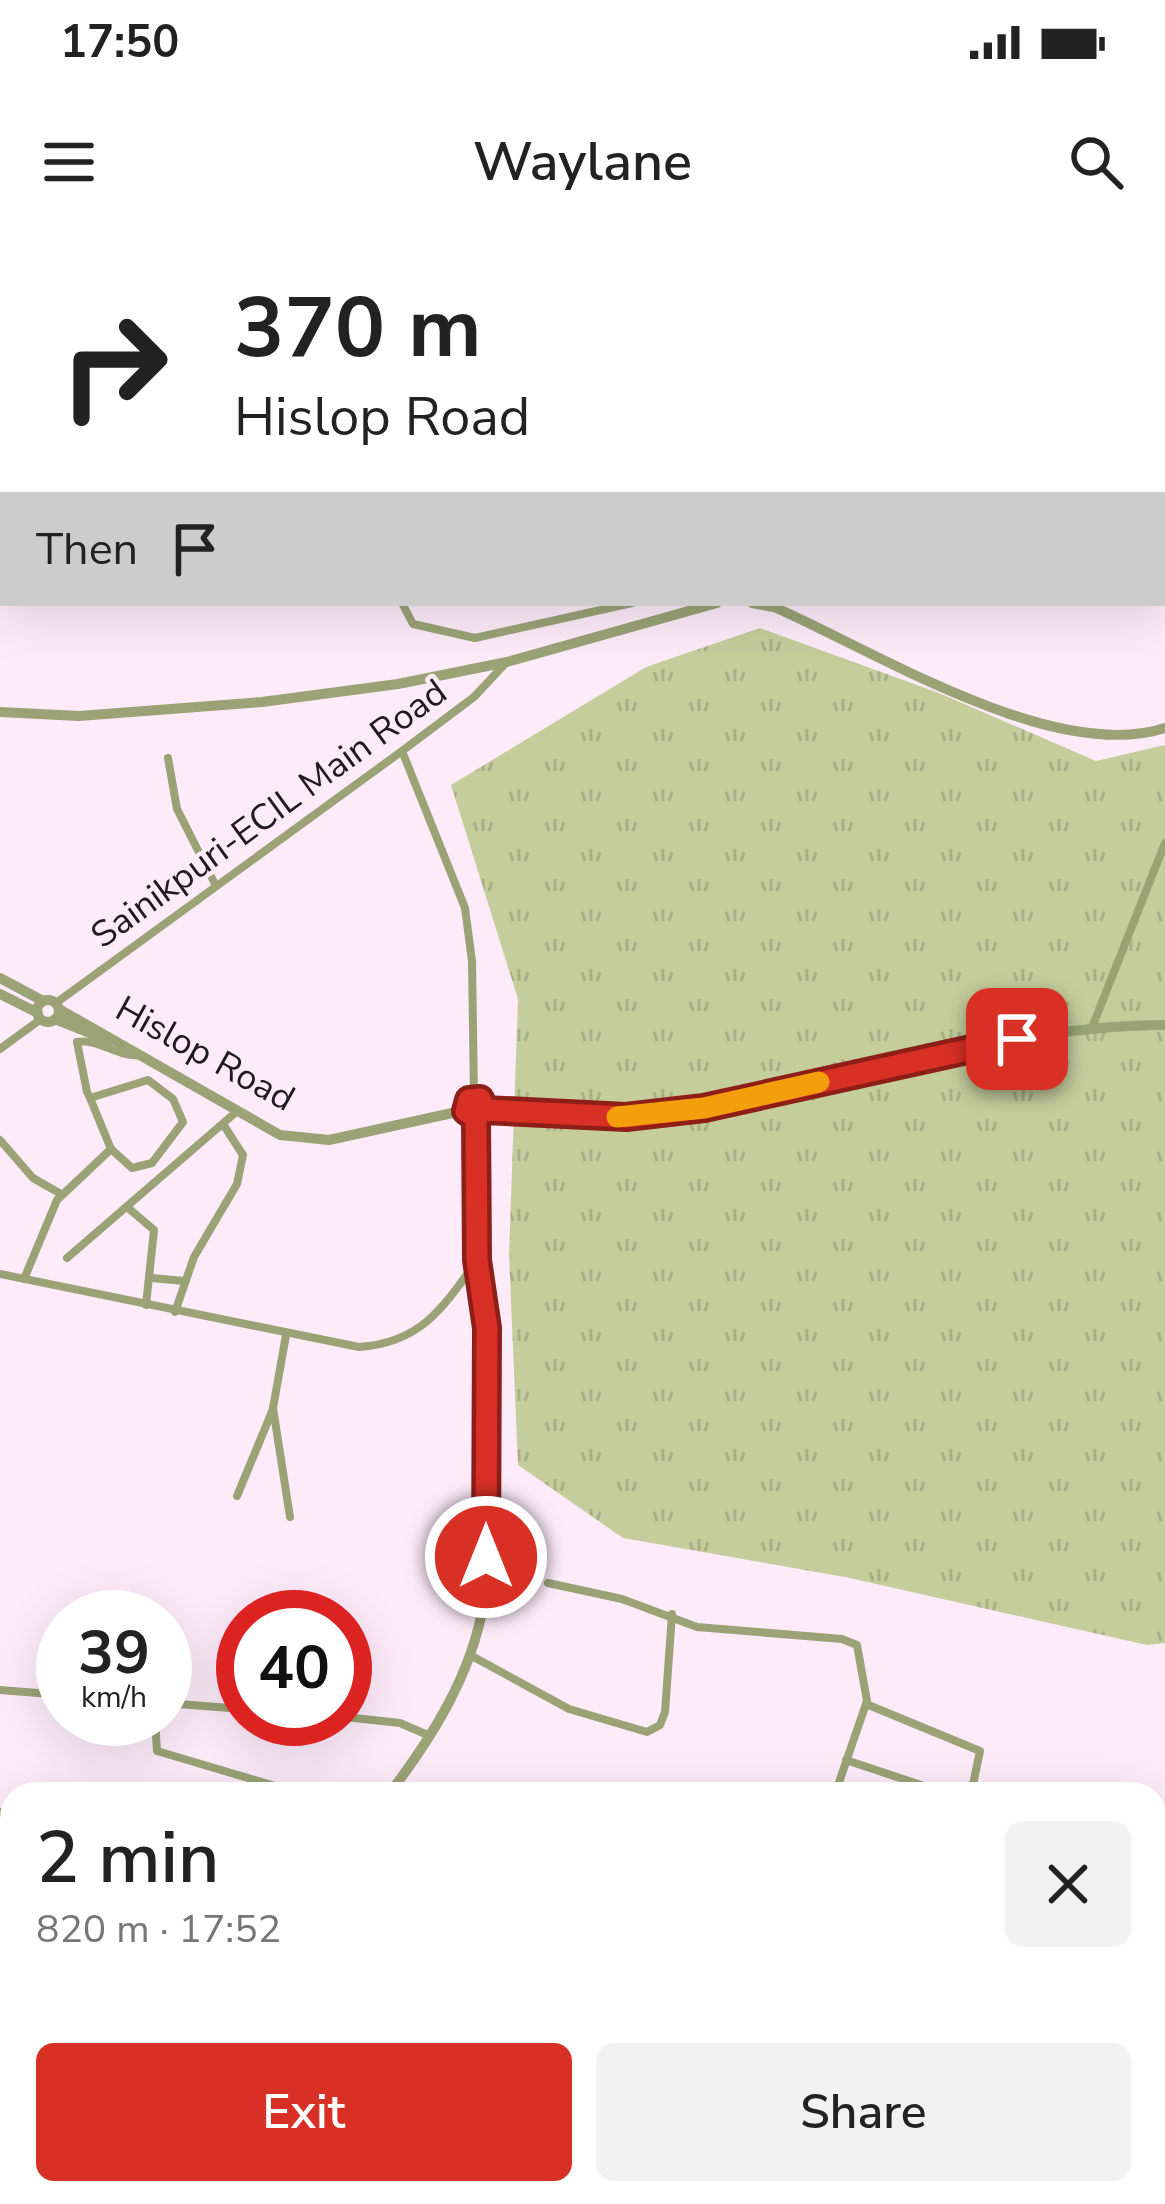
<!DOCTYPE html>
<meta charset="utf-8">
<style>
body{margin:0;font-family:"Nunito Sans",sans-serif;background:#f2f2f2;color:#222;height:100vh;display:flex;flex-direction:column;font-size:45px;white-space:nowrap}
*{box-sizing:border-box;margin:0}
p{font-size:39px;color:#767676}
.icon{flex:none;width:66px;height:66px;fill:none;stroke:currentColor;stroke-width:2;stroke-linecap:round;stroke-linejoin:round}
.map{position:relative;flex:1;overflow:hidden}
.sheet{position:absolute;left:0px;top:1542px;width:1167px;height:423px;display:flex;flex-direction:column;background:#fff;border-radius:36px 36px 0 0;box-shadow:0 12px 48px #0002}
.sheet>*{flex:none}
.top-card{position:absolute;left:0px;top:0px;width:1167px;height:366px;box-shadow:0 12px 48px #0002;background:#fff;color:#222;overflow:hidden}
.speed{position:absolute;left:36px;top:1350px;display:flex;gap:24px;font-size:60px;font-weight:700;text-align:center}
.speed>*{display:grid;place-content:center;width:156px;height:156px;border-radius:50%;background:#fff;box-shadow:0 12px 48px #0002;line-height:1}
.speed small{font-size:30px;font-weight:400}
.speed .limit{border:18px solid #d22;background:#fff;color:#111}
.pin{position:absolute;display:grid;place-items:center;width:102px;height:102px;color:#fff;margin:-51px;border-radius:24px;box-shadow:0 6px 18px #0006}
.me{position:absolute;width:132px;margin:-66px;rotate:0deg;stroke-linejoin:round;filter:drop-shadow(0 0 9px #0008)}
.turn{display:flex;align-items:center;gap:42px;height:252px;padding:0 36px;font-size:54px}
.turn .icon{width:156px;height:156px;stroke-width:2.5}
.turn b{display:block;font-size:84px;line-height:102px}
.then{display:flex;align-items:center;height:114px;padding:0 36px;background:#0003;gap:24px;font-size:45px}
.round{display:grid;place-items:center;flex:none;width:126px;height:126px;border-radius:18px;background:#f2f2f2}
.summary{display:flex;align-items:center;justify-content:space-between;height:204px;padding:0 36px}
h1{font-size:72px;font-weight:600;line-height:90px}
.cta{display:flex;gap:24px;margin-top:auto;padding:24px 36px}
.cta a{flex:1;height:138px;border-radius:18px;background:#d93025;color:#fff;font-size:48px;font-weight:600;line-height:138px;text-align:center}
.cta a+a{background:#f2f2f2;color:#222}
.status{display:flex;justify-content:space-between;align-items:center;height:84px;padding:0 60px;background:#fff;direction:ltr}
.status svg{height:33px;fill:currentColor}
header{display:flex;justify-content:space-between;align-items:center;height:156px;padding:0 36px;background:#fff;font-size:54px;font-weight:600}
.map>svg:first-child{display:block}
.grass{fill:url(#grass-tufts)}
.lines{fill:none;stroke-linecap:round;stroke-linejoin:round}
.minor{stroke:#9aa276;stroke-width:8}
.tertiary{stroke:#9aa276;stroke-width:10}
.primary{stroke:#555e17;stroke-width:14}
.route-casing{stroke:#8d1f18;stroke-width:30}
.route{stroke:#d93025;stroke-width:21}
.slow{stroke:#f59e0b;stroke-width:21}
.labels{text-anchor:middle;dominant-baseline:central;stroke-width:9;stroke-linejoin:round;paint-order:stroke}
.street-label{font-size:36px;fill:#201a1f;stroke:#fdebf9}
</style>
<div class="status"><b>17:50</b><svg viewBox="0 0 49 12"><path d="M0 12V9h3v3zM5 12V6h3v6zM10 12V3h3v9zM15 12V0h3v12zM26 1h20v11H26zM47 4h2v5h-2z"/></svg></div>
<header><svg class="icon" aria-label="menu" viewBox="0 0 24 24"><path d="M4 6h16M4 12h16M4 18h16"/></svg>Waylane<svg class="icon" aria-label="search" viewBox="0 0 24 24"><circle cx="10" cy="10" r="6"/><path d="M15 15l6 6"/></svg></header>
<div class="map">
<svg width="1165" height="1964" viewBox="0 0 1165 1964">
<defs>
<pattern id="grass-tufts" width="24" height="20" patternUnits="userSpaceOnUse" patternTransform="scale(3)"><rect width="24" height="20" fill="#c5cd9d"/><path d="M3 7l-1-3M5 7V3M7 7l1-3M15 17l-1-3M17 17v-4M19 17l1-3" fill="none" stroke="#a9af87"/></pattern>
</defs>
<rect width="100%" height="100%" fill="#fdebf9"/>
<path class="grass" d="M760 388 939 453 1096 521 1165 505V1403L1147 1405 845 1337 623 1298 518 1225 509 1015 518 759 451 545 646 427Z"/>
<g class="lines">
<g class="minor">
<path d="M339 0 348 3"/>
<path d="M156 3 157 0"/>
<path d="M0 114H3"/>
<path d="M0 222 3 226"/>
<path d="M0 261 3 260"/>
<path d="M0 271 3 276"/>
<path d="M0 348 3 347"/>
<path d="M402 363 413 384 475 398 632 363"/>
<path d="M402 511 465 668 472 721 474 858"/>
<path d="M168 518 177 569 216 646"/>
<path d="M56 763 402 511 474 457 504 425"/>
<path d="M1093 785 1165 603"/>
<path d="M0 809 41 779"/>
<path d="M90 858 148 840 173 859 183 882 152 923 132 928 111 909 90 858 87 852 77 802C99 798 116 817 139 815"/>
<path d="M0 900 33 938 61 954"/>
<path d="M127 967 154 990 146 1065"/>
<path d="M67 1018 235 873"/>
<path d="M0 1034 359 1107C421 1103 444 1067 477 1020"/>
<path d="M152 1038 184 1041"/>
<path d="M24 1039 57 960 111 909"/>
<path d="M175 1072 194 1017 237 944 243 915 223 884"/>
<path d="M286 1095 273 1168 290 1277"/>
<path d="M237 1256 273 1169"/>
<path d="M548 1343 622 1359 697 1387 842 1399 857 1405 867 1461 835 1554"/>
<path d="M470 1415 569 1469 647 1492 660 1485 665 1472 672 1374"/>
<path d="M0 1450 63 1455"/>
<path d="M165 1463 243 1469"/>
<path d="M866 1464 980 1511 971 1554"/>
<path d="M345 1477 400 1483 430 1496"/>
<path d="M155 1479 157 1511 302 1554"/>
<path d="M846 1520 948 1554"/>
<path d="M392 1549 407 1554"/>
<path d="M0 1572 12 1582"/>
<path d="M0 1671 12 1656"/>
<path d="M0 1693 12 1702"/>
<path d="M0 1777 12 1787"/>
<path d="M0 1818 12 1803"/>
<path d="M0 1850 12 1859"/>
<path d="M0 1948 12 1933"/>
<path d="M200 1953 201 1964"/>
<path d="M472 1953 491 1964"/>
<path d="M608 1953 632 1964"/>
<path d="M526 1964 533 1953"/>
<path d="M599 1964 605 1953"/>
<path d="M647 1964 652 1953"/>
</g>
<g class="tertiary">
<path d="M752 363 774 367C875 411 1054 524 1165 488"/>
<path d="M0 472 79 476 262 462 398 444 507 422 717 363"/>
<path d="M0 738 43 761"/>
<path d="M0 754 38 773"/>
<circle cx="48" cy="771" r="11"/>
<path d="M59 769 280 895 329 900 466 870"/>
<path d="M55 779 110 801"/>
<circle cx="476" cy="868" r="10"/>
<path d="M485 870C560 868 631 881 705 868 860 841 1007 785 1165 785"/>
<path d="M389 1554C431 1499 471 1436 483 1366 491 1325 486 1279 487 1237 487 1117 478 998 476 878"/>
<path d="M96 1964 105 1953"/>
</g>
<g class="primary">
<path d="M1090 0 1094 3"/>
<path d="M1110 0 1114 3"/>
<path d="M1164 38H1165"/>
<path d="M1164 50H1165"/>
</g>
</g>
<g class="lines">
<defs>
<path id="route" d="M486 1317 487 1088 477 1020 476 878 466 871 469 860 480 859 485 870 626 877 704 868 1017 799"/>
</defs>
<use href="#route" class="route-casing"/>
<use href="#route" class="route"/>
<path class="slow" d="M617 877 704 868 819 842"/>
</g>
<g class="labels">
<g class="street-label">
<text transform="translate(269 574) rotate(-36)">Sainikpuri-ECIL Main Road</text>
<text transform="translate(205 814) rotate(29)">Hislop Road</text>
</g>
</g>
</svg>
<div class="speed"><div>39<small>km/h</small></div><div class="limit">40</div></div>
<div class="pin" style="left:1017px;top:799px;background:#d93025"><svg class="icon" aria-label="arrive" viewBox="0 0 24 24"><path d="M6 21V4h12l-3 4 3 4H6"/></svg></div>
<svg class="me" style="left:486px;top:1317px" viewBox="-20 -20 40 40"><circle r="17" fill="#d93025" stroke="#fff" stroke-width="3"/><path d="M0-11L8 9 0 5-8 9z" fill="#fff"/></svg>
<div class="top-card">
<div class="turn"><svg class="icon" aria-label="right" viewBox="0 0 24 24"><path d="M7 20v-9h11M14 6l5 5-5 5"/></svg><div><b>370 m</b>Hislop Road</div></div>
<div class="then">Then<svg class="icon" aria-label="arrive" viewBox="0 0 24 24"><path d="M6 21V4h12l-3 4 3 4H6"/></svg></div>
</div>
<section class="sheet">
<div class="summary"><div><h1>2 min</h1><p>820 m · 17:52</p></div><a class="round"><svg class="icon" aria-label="close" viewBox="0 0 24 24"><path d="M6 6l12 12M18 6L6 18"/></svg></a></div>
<div class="cta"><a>Exit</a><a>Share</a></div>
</section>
</div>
